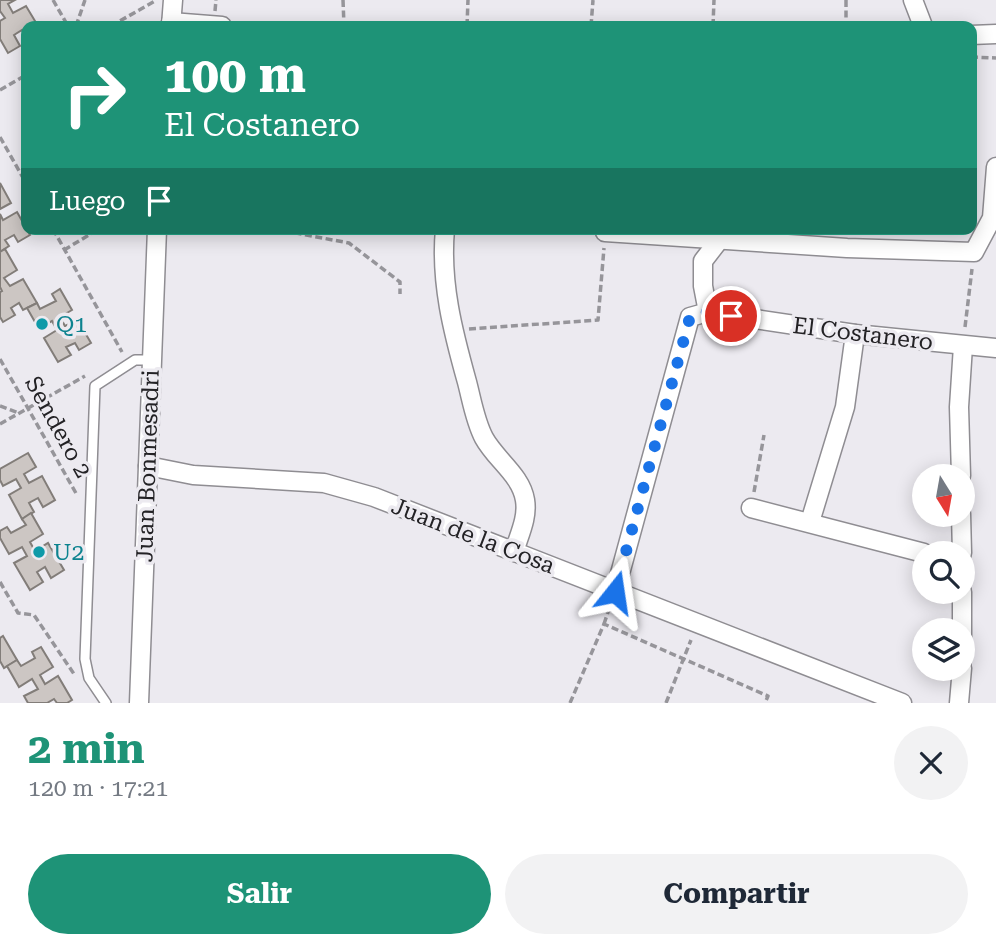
<!DOCTYPE html>
<html lang="es">
<meta charset="utf-8">
<style>
body{margin:0;font-family:"Roboto Serif",serif;background:#f2f2f3;color:#1f2937;height:100vh;display:flex;flex-direction:column;font-size:26px;white-space:nowrap}
*{box-sizing:border-box;margin:0}
p{font-size:23px;color:#747a83}
.icon{flex:none;width:38px;height:38px;fill:none;stroke:currentColor;stroke-width:2;stroke-linecap:round;stroke-linejoin:round}
.map{position:relative;height:703px;overflow:hidden}
.details{display:flex;flex-direction:column;background:#fff;flex:1}
.details>*{flex:none}
.hud{position:absolute;left:21px;top:21px;width:956px;height:214px;border-radius:14px;box-shadow:0 4px 18px #0003;background:#1e9377;color:#fff;overflow:hidden}
.needle{width:46px;rotate:169deg}
.controls{position:absolute;left:912px;top:464px;display:grid;gap:14px}
.controls a{display:grid;place-items:center;width:63px;height:63px;border-radius:50%;background:#fff;box-shadow:0 4px 18px #0003;font-size:35px}
.pin{position:absolute;display:grid;place-items:center;width:60px;height:60px;color:#fff;margin:-30px;border:4px solid #fff;border-radius:50%;box-shadow:0 2px 7px #0007}
.me{position:absolute;width:77px;margin:-38px;rotate:15deg;stroke-linejoin:round;filter:drop-shadow(0 0 5px #0008)}
.turn{display:flex;align-items:center;gap:24px;height:147px;padding:0 28px;font-size:32px}
.turn .icon{width:91px;height:91px;stroke-width:2.5}
.turn b{display:block;font-size:49px;line-height:60px}
.then{display:flex;align-items:center;height:66px;padding:0 28px;background:#0003;gap:14px;font-size:26px}
.round{display:grid;place-items:center;flex:none;width:74px;height:74px;border-radius:37px;background:#f2f2f3}
.head{display:flex;align-items:center;justify-content:space-between;height:119px;padding:0 28px}
h1{font-size:42px;font-weight:700;line-height:52px;color:#1e9377}
.action{display:flex;gap:14px;margin-top:auto;padding:14px 28px}
.action a{flex:1;height:80px;border-radius:42px;background:#1e9377;color:#fff;font-size:28px;font-weight:700;line-height:80px;text-align:center}
.action a+a{background:#f2f2f3;color:#1f2937}
.map>svg:first-child{display:block}
.building{fill:#ccc6c3;stroke:#827d79;stroke-width:2}
.lines{fill:none;stroke-linecap:round;stroke-linejoin:round}
.service-casing{stroke:#8f8d92;stroke-width:12}
.minor-casing{stroke:#8f8d92;stroke-width:21}
.path{stroke:#96959a;stroke-width:3.5;stroke-dasharray:7 3.5;stroke-linecap:butt}
.service{stroke:#fff;stroke-width:9}
.minor{stroke:#fff;stroke-width:18}
.route{stroke:#1a73e8;stroke-width:12;stroke-dasharray:0 21.6}
.culture-dot{fill:#0f9aa8;stroke:#eceaf0;stroke-width:2.5}
.labels{text-anchor:middle;dominant-baseline:central;stroke-width:7;stroke-linejoin:round;paint-order:stroke}
.culture-label{font-size:23px;fill:#0d838f;stroke:#eceaf0;text-anchor:start}
.street-label{font-size:23px;fill:#232225;stroke:#eceaf0}
</style>
<div class="map">
<svg width="996" height="703" viewBox="0 0 996 703">
<rect width="100%" height="100%" fill="#eceaf0"/>
<g class="building">
<path d="M0 0H15L8 4 13 13 26 6 38 26H26V38L22 30 14 35 20 46 8 53 0 39V21L5 18 0 11Z"/>
<path d="M0 183 11 203 0 209Z"/>
<path d="M17 212 30 235 18 242 14 235 5 240 9 246 0 252V214L3 220Z"/>
<path d="M5 249 17 270 4 278 10 286 23 279 37 303 23 310 19 303 11 308 15 315 3 322 0 317V292L2 291 0 287V252Z"/>
<path d="M60 289 72 310 60 317 65 326 77 319 91 343 79 350 75 343 66 347 71 355 58 362 44 338 57 330 52 321 39 329 27 308 37 303 40 309 56 301 52 294Z"/>
<path d="M28 453 36 467 24 474 29 483 42 476 55 500 43 507 38 498 29 503 34 512 22 519 9 495 21 488 16 479 3 486 0 480V469Z"/>
<path d="M31 513 43 534 30 542 35 551 48 543 64 570 51 578 45 567 37 572 43 582 30 590 14 563 27 556 22 547 9 554 0 538V531L7 527 11 533 26 525 22 519Z"/>
<path d="M3 636 17 660 4 668 0 661V638Z"/>
<path d="M41 647 53 667 40 675 45 684 58 676 72 700 67 703H57L54 699 47 703H28L24 696 38 689 32 679 19 687 7 666 17 660 21 666 35 658 32 652Z"/>
</g>
<g class="lines">
<defs>
<path id="service" d="M106 703 89 678 85 659 95 386 135 360H152"/>
<g id="minor">
<path d="M913 0 923 26"/>
<path d="M171 22 222 26"/>
<path d="M171 26 173 0"/>
<path d="M971 35 996 34"/>
<path d="M445 229C440 282 453 332 467 382 472 401 475 421 484 438 496 460 521 475 525 500 528 518 519 535 514 552"/>
<path d="M605 232 847 248 974 252 992 218 996 167"/>
<path d="M708 312 703 286V261L720 239"/>
<path d="M148 466 193 475 324 483 374 497 902 703"/>
<path d="M961 476 959 407 963 346"/>
<path d="M751 508 924 553"/>
<path d="M961 514 962 553"/>
<path d="M810 522 845 407 855 334"/>
<path d="M615 592 690 317 708 312 855 334 996 348"/>
<path d="M962 592V660"/>
<path d="M139 703 157 229"/>
<path d="M959 703 962 668"/>
</g>
</defs>
<use href="#service" class="service-casing"/>
<use href="#minor" class="minor-casing"/>
<g class="path">
<path d="M53 0 68 26"/>
<path d="M343 0 344 26"/>
<path d="M846 0V26"/>
<path d="M215 11 216 0"/>
<path d="M76 26 85 0"/>
<path d="M111 26 155 1"/>
<path d="M467 26 468 0"/>
<path d="M591 26 593 0"/>
<path d="M713 26 714 0"/>
<path d="M971 57 996 58"/>
<path d="M0 90 26 75"/>
<path d="M0 137 26 183"/>
<path d="M53 229 122 352"/>
<path d="M274 229 349 243 400 282V294"/>
<path d="M64 250 99 229"/>
<path d="M965 327 972 269"/>
<path d="M469 329 598 320 604 248"/>
<path d="M0 359 77 495"/>
<path d="M0 406 19 413"/>
<path d="M0 424 85 376"/>
<path d="M754 492 764 435"/>
<path d="M0 582 18 613 34 615 74 674"/>
<path d="M604 624 609 609"/>
<path d="M570 703 604 624 768 696 765 703"/>
<path d="M666 703 691 640"/>
</g>
<use href="#service" class="service"/>
<use href="#minor" class="minor"/>
</g>
<g class="lines">
<path class="route" d="M615 592 690 317 708 312 731 316"/>
</g>
<g class="culture-dot">
<circle cx="42" cy="324" r="7"/>
<circle cx="39" cy="552" r="7"/>
</g>
<g class="labels">
<g class="culture-label">
<text x="56" y="324">Q1</text>
<text x="53" y="552">U2</text>
</g>
<g class="street-label">
<text transform="translate(863 334) rotate(7)">El Costanero</text>
<text transform="translate(58 427) rotate(61)">Sendero 2</text>
<text transform="translate(148 466) rotate(-88)">Juan Bonmesadri</text>
<text transform="translate(473 536) rotate(21)">Juan de la Cosa</text>
</g>
</g>
</svg>
<div class="controls">
<a><svg class="needle" viewBox="-14 -14 28 28"><path d="M0-13l5 13h-10z" fill="#e53935"/><path d="M0 13l5-13h-10z" fill="#747a83"/></svg></a>
<a><svg class="icon" aria-label="search" viewBox="0 0 24 24"><circle cx="10" cy="10" r="6"/><path d="M15 15l6 6"/></svg></a>
<a><svg class="icon" aria-label="layers" viewBox="0 0 24 24"><path d="M12 4l9 5-9 5-9-5zM3 14l9 5 9-5"/></svg></a>
</div>
<div class="pin" style="left:731px;top:316px;background:#d93025"><svg class="icon" aria-label="arrive" viewBox="0 0 24 24"><path d="M6 21V4h12l-3 4 3 4H6"/></svg></div>
<svg class="me" style="left:615px;top:592px" viewBox="-20 -20 40 40"><path d="M0-17L14 15 0 8-14 15z" fill="#1a73e8" stroke="#fff" stroke-width="4"/></svg>
<div class="hud">
<div class="turn"><svg class="icon" aria-label="right" viewBox="0 0 24 24"><path d="M7 20v-9h11M14 6l5 5-5 5"/></svg><div><b>100 m</b>El Costanero</div></div>
<div class="then">Luego<svg class="icon" aria-label="arrive" viewBox="0 0 24 24"><path d="M6 21V4h12l-3 4 3 4H6"/></svg></div>
</div>
</div>
<section class="details">
<div class="head"><div><h1>2 min</h1><p>120 m · 17:21</p></div><a class="round"><svg class="icon" aria-label="close" viewBox="0 0 24 24"><path d="M6 6l12 12M18 6L6 18"/></svg></a></div>
<div class="action"><a>Salir</a><a>Compartir</a></div>
</section>
